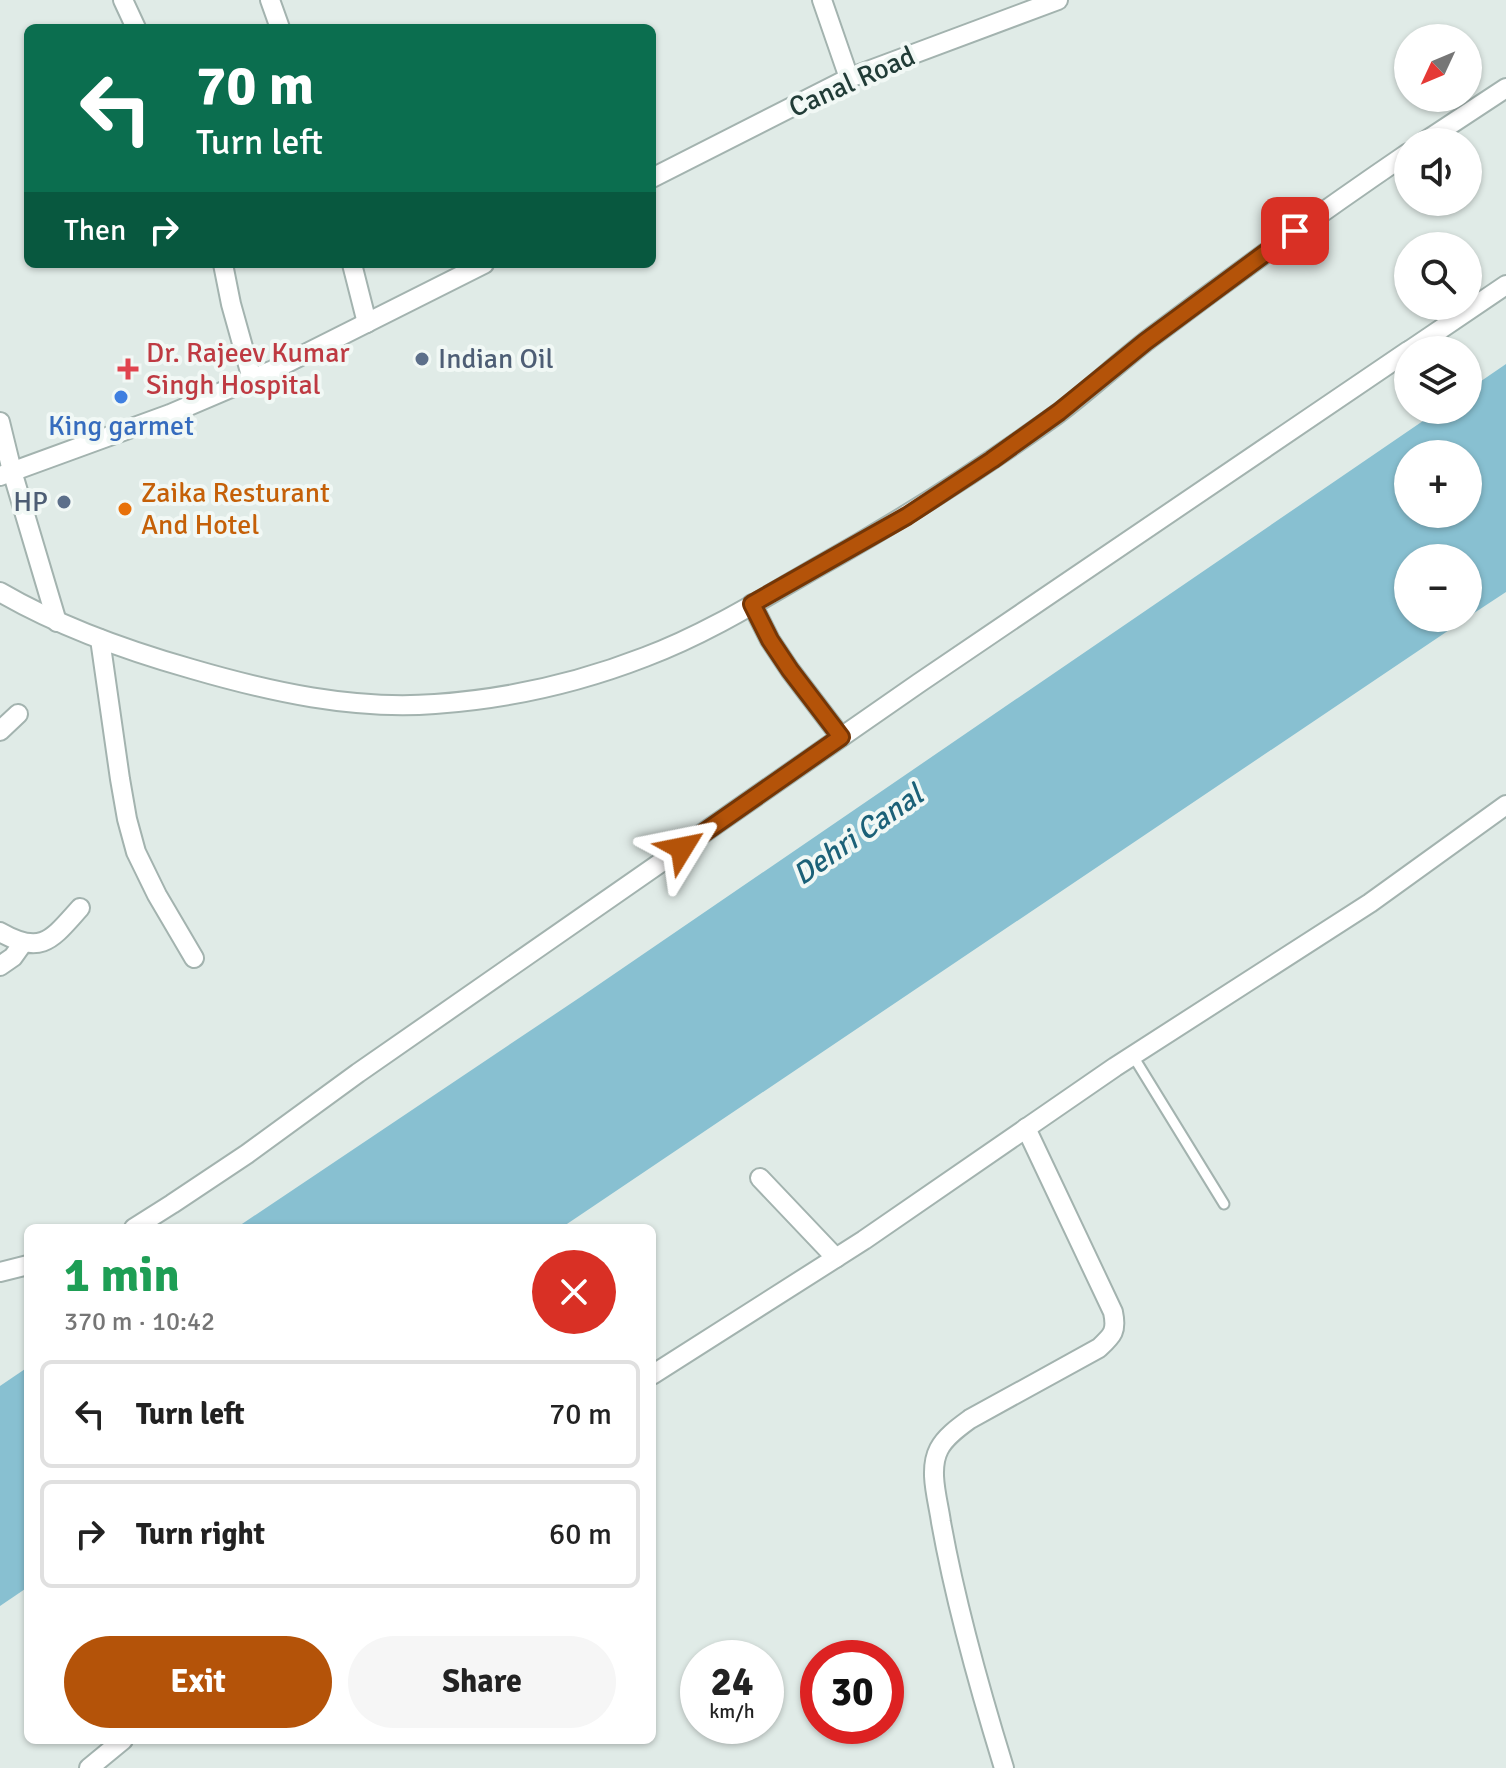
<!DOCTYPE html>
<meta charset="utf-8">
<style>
body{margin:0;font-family:Signika,sans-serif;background:#f6f6f6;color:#222;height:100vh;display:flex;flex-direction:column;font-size:30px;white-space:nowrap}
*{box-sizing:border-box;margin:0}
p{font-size:26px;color:#767676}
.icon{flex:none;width:44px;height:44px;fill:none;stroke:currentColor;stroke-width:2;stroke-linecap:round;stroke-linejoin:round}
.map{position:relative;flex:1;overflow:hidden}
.drawer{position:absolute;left:24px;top:1224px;width:632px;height:520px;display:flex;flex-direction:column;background:#fff;border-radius:12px;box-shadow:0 2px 6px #0004}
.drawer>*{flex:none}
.guide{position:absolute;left:24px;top:24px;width:632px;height:244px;border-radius:12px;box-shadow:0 2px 6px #0004;background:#0b6e4f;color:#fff;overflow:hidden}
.needle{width:52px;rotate:226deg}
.fabs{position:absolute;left:1394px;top:24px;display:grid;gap:16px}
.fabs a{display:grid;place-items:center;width:88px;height:88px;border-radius:50%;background:#fff;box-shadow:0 2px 6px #0004;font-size:40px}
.speed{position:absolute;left:680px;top:1640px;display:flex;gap:16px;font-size:40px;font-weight:700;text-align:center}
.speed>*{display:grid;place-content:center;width:104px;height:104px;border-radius:50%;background:#fff;box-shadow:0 2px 6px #0004;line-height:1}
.speed small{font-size:20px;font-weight:400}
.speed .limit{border:12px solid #d22;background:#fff;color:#111}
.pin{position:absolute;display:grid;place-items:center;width:68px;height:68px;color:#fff;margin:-34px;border-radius:16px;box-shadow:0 4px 12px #0006}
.me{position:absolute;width:88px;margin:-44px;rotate:55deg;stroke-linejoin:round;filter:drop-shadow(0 0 6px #0008)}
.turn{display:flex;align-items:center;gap:28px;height:168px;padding:0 40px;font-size:36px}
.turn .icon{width:104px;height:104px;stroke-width:2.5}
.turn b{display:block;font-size:56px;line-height:68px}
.then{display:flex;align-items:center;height:76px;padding:0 40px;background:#0003;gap:16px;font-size:30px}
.round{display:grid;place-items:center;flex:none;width:84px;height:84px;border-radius:42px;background:#f6f6f6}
.overview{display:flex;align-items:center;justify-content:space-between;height:136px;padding:0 40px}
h1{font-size:48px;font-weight:700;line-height:60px;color:#1e9e55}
.cta{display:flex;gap:16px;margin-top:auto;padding:16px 40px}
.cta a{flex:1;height:92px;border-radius:48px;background:#b45309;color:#fff;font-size:32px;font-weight:700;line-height:92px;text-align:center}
.cta a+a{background:#f6f6f6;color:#222}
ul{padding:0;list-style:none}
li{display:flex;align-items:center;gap:24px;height:108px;margin:0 16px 12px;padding:0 24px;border:4px solid #e0e0e0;border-radius:12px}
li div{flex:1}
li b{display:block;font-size:30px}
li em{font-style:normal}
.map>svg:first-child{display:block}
.water{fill:#88c0d1;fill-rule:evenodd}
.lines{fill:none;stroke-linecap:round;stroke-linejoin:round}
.lane-casing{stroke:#a3b3af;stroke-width:13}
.street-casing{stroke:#a3b3af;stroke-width:22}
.lane{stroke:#fff;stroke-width:9}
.street{stroke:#fff;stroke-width:18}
.route-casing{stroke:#753606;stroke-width:20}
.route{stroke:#b45309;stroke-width:14}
.service-dot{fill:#5c6f8a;stroke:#f1f8f5;stroke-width:3}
.health-dot{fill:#e0444e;stroke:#f1f8f5;stroke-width:3}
.shop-dot{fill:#3f7fe0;stroke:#f1f8f5;stroke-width:3}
.food-dot{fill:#e8710a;stroke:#f1f8f5;stroke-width:3}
.labels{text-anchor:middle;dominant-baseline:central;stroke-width:8;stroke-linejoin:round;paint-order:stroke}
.street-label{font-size:28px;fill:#213c37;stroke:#f1f8f5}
.health-label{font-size:28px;fill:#be3a42;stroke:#f1f8f5;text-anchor:start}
.service-label{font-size:28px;fill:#4e5e75;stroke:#f1f8f5;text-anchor:start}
.shop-label{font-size:28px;fill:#366cbe;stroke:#f1f8f5}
.food-label{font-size:28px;fill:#c56008;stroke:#f1f8f5;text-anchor:start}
.water-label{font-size:30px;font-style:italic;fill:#1b6178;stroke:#f1f8f5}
</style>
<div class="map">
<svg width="1506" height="1768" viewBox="0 0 1506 1768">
<rect width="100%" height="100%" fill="#e0ebe7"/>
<g class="water">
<path d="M1506 364V592L1468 617V558H1408V618H1467L561 1228H236L582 996 1439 410H1468V390ZM1408 454H1468V514H1408Z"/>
<path d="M28 1367V1587L0 1606V1386Z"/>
</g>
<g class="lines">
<defs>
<path id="lane" d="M1133 1056 1224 1204"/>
<g id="street">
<path d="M123 0 136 28"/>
<path d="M270 0 280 28"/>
<path d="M822 0 849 78"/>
<path d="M1424 142 1506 88"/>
<path d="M652 178 849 78 1058 0"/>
<path d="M223 264 231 304 252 379"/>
<path d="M352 264 367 323"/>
<path d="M1410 350 1506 285"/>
<path d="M0 422 12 471 57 622"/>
<path d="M0 476 170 414 273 370 484 264"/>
<path d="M0 592C60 627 125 650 192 669 271 692 352 710 435 704 506 699 578 683 645 657 704 635 759 601 814 569 898 522 978 471 1056 415 1088 391 1117 364 1149 339 1234 275 1320 213 1408 153"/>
<path d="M752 604 770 640 790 670 841 737"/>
<path d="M100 639 120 779 127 819 136 852 157 895 194 958"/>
<path d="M0 731 18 714"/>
<path d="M0 932C42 956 52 939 80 908"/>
<path d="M0 966 13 957 23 943"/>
<path d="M760 1178 836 1258"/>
<path d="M134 1228 172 1204 247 1154 358 1073 919 683 1408 351"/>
<path d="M0 1272 28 1265"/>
<path d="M652 1375 864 1240 1115 1067 1370 903 1506 805"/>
<path d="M89 1768 123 1740"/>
<path d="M1004 1768C979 1687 956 1606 941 1522 938 1500 928 1470 939 1449 945 1437 959 1427 970 1419L1099 1348C1113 1335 1117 1331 1113 1312L1026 1128"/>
</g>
</defs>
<use href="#lane" class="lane-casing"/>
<use href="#street" class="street-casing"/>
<use href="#lane" class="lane"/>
<use href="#street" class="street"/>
</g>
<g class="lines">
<defs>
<path id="route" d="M682 848 841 737 790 670 770 640 752 604 907 516 992 460 1059 412 1145 342 1295 231"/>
</defs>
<use href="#route" class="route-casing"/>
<use href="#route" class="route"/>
</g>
<g class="service-dot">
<circle cx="422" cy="359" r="8"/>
<circle cx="64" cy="502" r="8"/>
</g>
<path class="health-dot" d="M124 357h8v8h8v8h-8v8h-8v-8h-8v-8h8z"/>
<circle class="shop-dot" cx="121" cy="397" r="8"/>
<circle class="food-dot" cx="125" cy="509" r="8"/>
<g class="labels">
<g class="street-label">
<text transform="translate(852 82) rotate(-24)">Canal Road</text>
</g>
<g class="health-label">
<text x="146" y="353">Dr. Rajeev Kumar<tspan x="146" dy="32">Singh Hospital</tspan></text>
</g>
<g class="service-label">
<text x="438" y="359">Indian Oil</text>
<text x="48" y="502" text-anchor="end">HP</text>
</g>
<g class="shop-label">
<text x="121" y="426">King garmet</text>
</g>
<g class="food-label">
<text x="141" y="493">Zaika Resturant<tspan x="141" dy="32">And Hotel</tspan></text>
</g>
<g class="water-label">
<text transform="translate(858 835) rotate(-35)">Dehri Canal</text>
</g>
</g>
</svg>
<div class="fabs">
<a><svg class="needle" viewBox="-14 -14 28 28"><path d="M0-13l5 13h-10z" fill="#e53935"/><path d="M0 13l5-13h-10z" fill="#767676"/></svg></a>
<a><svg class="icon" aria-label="sound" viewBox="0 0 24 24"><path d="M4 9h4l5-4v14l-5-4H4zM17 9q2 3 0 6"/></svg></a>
<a><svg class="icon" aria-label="search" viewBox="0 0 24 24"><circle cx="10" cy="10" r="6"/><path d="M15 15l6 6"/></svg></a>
<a><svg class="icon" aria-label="layers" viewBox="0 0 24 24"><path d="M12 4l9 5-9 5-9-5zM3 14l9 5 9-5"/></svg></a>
<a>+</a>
<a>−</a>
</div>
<div class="speed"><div>24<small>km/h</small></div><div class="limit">30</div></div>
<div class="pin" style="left:1295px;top:231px;background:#d93025"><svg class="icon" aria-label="arrive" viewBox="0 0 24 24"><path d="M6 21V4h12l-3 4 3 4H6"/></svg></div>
<svg class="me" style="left:682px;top:848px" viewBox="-20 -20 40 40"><path d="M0-17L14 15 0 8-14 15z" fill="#b45309" stroke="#fff" stroke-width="4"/></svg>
<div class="guide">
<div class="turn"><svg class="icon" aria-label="left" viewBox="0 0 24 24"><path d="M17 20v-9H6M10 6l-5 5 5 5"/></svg><div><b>70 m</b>Turn left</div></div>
<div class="then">Then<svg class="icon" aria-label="right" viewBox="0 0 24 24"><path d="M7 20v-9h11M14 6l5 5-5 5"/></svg></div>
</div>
<section class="drawer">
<div class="overview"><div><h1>1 min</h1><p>370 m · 10:42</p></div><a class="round" style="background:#d93025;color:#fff"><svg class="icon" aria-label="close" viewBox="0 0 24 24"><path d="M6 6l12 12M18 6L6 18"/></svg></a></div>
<ul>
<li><svg class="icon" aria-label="left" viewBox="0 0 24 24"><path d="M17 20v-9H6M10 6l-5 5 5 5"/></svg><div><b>Turn left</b></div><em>70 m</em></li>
<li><svg class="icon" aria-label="right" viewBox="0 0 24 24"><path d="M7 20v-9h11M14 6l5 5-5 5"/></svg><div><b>Turn right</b></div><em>60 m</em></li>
</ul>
<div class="cta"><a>Exit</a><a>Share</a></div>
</section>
</div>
